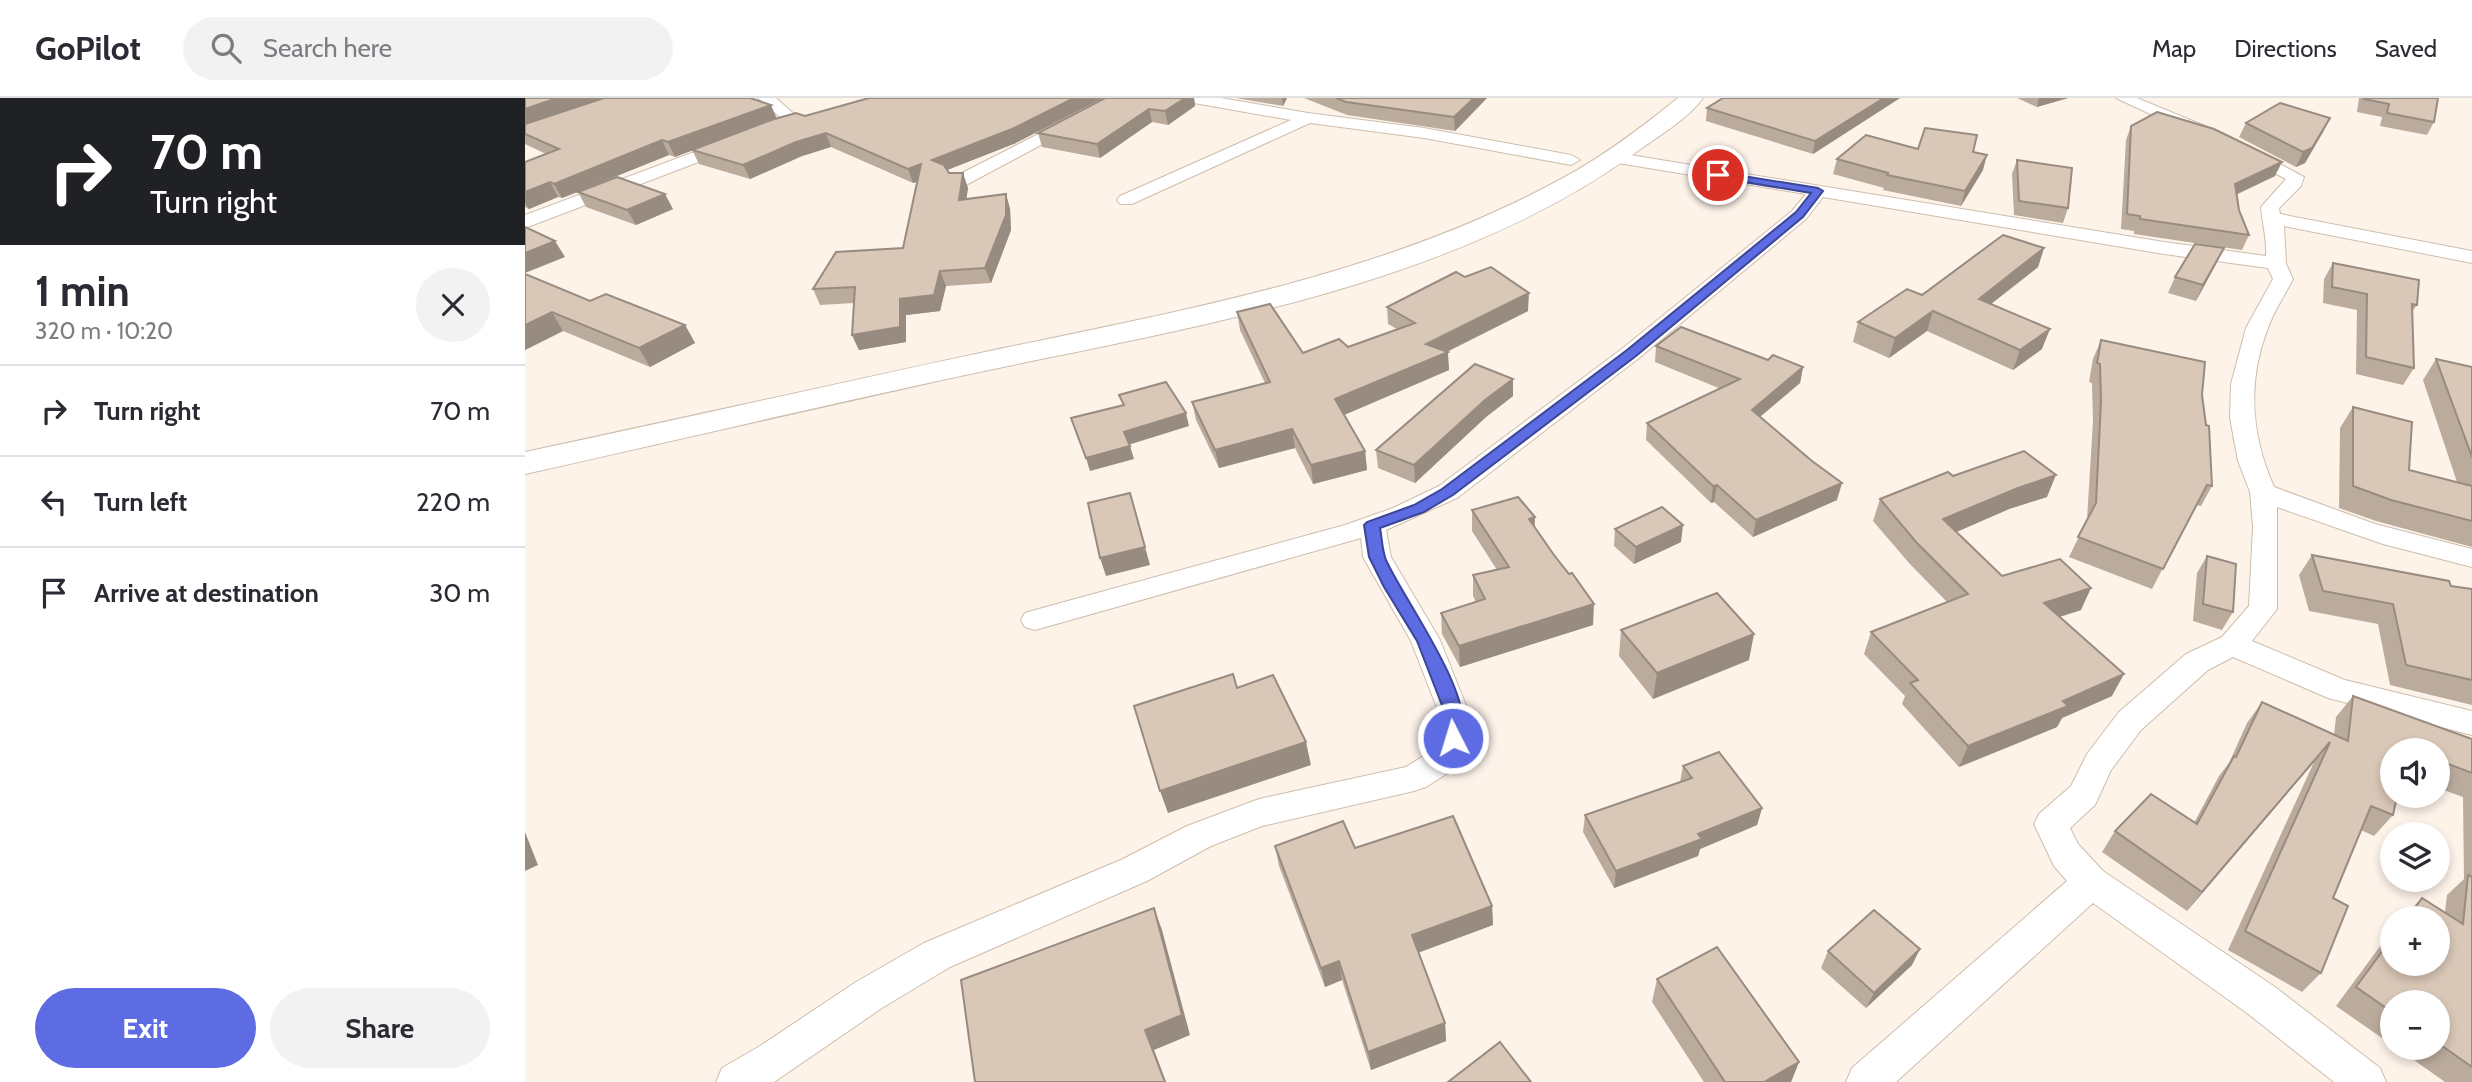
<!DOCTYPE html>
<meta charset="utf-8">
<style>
body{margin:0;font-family:Cabin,sans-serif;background:#f2f2f3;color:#2b2b33;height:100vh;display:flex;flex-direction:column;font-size:26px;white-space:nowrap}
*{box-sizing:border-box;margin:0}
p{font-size:23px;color:#7c7c81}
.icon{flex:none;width:38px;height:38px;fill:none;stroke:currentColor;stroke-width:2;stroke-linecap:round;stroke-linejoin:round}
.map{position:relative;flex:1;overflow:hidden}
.details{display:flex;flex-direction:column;background:#fff;width:525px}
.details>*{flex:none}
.banner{background:#202124;color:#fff;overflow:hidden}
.buttons{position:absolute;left:1855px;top:640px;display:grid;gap:14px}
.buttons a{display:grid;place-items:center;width:70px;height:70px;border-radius:50%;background:#fff;box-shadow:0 4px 10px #0003;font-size:35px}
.pin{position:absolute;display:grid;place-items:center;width:60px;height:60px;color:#fff;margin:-30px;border:4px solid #fff;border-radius:50%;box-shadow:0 2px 7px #0007}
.me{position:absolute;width:77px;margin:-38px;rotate:355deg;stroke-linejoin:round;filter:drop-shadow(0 0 5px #0008)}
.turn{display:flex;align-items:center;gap:24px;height:147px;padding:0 35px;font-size:32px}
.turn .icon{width:91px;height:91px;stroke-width:2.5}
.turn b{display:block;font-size:49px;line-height:60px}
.round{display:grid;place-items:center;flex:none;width:74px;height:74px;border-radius:37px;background:#f2f2f3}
.headline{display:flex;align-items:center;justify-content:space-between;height:119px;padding:0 35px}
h1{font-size:42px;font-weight:800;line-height:52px}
.action{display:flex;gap:14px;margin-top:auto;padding:14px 35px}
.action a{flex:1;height:80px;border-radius:42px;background:#5d6ce3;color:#fff;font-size:28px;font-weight:800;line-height:80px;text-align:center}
.action a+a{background:#f2f2f3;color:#2b2b33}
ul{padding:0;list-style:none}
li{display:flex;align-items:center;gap:21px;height:91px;padding:0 35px;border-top:2px solid #e1e1e2}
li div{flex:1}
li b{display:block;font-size:26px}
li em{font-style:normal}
header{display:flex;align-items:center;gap:42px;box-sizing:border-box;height:98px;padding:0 35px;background:#fff;border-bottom:2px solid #e1e1e2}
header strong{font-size:33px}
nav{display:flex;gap:38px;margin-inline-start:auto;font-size:24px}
.search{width:490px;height:63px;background:#f2f2f3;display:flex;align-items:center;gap:18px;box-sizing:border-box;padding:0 24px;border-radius:38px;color:#7c7c81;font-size:26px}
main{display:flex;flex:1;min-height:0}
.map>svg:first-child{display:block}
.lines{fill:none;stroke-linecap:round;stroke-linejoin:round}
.minor-casing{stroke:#cebdad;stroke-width:2}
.secondary-casing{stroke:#cebdad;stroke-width:2}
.minor{fill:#fff;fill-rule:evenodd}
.secondary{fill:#fff;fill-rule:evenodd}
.wall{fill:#bbab9d}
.shaded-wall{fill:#988b80}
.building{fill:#d9c7b7;stroke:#988b80;stroke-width:2}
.route{fill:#5d6ce3;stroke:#3c4694;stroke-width:2}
</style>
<header>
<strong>GoPilot</strong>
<div class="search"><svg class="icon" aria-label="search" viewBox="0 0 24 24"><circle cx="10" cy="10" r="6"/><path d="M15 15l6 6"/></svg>Search here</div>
<nav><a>Map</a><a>Directions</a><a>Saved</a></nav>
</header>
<main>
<section class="details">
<div class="banner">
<div class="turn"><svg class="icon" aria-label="right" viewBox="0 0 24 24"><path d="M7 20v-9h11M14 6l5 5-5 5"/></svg><div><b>70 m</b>Turn right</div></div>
</div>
<div class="headline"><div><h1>1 min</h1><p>320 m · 10:20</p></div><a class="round"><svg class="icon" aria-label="close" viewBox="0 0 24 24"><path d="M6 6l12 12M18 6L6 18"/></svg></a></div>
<ul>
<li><svg class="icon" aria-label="right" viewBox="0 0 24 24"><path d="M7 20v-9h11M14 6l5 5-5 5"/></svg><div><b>Turn right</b></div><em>70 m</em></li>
<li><svg class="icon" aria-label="left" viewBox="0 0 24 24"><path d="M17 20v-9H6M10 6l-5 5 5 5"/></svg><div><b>Turn left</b></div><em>220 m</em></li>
<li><svg class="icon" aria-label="arrive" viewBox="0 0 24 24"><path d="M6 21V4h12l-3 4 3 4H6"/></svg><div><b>Arrive at destination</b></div><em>30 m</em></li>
</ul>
<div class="action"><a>Exit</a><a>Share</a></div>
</section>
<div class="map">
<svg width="1947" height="984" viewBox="0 0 1947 984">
<rect width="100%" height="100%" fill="#fef3e9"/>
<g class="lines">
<defs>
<g id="minor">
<path d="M233 0H251L278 24 270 29 264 27Z"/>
<path d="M584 0H604L441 87H429L426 83 429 79Z"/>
<path d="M661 0H696L783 15 899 30 1046 57 1055 62 1046 67 899 40 785 25 607 106H595L592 102 595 98 766 22 669 5Z"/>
<path d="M1591 0H1612L1680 28 1682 32 1680 36H1668Z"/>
<path d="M207 40 215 45 213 49 0 130V117Z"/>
<path d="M1721 48 1779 79 1776 88 1754 110 1755 116 1947 153V165L1759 128 1761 166 1768 181C1760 197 1749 213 1743 230 1722 283 1726 337 1749 389L1850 426 1947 451V469L1858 446 1752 409V511L1727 543 1820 582 1947 613V637L1803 600 1708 559 1683 572 1616 632 1586 672 1570 707 1545 730 1553 746 1578 773 1750 889 1855 970 1861 984H1809L1722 915 1568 805 1371 984H1321L1327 970 1542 783 1529 768 1509 726 1514 716 1546 688 1562 656 1594 614 1661 556 1697 539 1724 508 1728 429 1725 394 1713 363 1705 320 1706 286 1721 230 1748 181 1743 170 1639 156 1298 99 1281 121 1114 260 932 400 861 432 866 459 915 542 942 610 944 640 929 671 901 689 889 693 737 728 686 748 622 783 425 869 357 910 249 984H191L197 970 235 948 331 884 399 845 598 761 662 728 734 701 881 669 906 653 912 640V610L886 543 838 459 836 440 510 532 500 529 496 522 500 515 510 512 820 427 868 410 914 388 1098 250 1267 113 1281 96 1087 64 1081 63 1078 59 1081 55 1087 54 1639 144 1741 158C1742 140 1737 125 1736 109L1761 81 1715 57 1712 53Z"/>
</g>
<path id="secondary" d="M1153 0H1178C1162 22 1132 39 1110 55 917 195 644 232 417 282 278 312 139 345 0 376V354C154 322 307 286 460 254 658 212 859 178 1038 80 1079 58 1117 29 1153 0Z"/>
</defs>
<use href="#minor" class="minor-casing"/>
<use href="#secondary" class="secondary-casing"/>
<use href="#minor" class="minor"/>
<use href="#secondary" class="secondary"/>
</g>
<g class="wall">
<path d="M0 0 252 20 280 18 491 45 422 72 424 75 443 90 441 101 481 96 485 111 486 132 466 185 421 188 415 213 381 217V244L334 252 327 237 329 205 295 207 288 191 378 150 392 84 388 85 306 49 277 58 225 81 174 66 167 52 150 59 144 57 59 91 148 111 111 127 61 109 53 94 37 100 33 99 4 111 0 109V64L21 56 0 46Z"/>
<path d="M580 0H669L670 8 643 27 627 24 575 60 517 49 513 35Z"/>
<path d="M711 0H762L758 8Z"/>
<path d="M779 0H962L930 33 822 17Z"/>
<path d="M1198 0H1375L1288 56 1181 23 1182 10Z"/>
<path d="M1492 0H1543L1512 9Z"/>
<path d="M1834 0H1913L1909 24 1902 37 1855 28 1857 19 1832 14Z"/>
<path d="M1805 20 1798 34 1780 65 1771 69 1714 39 1721 25Z"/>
<path d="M1606 28 1750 78 1711 97 1714 112 1724 137 1717 152 1609 136V133L1596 131 1601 42Z"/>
<path d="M1393 51 1448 54 1458 72 1436 108 1358 92 1359 90 1308 76 1312 61Z"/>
<path d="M1492 62 1543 110 1538 125 1489 117 1487 76Z"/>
<path d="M1519 150 1513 169 1466 206 1517 251 1488 272 1402 233 1364 260 1328 244 1333 224 1397 197Z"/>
<path d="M1808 165 1892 207 1887 214 1889 270 1878 287 1831 276 1832 212 1798 205 1799 181Z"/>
<path d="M1691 166 1671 203 1643 195 1650 179Z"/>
<path d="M0 176 65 203 160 227 170 245 125 269 38 233 0 252Z"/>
<path d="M862 209 1003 213 922 254 924 272 819 317 840 353 842 372 788 386 770 350 694 370 671 322 667 304 740 285 715 232 712 214 778 255 823 249 872 231 863 226Z"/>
<path d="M1576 242 1677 297 1687 388 1676 408 1671 407 1627 491 1544 459 1562 422 1568 323 1567 285 1564 284 1568 261Z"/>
<path d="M1131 248 1243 262 1278 269 1275 285 1235 319 1312 402 1228 439 1189 404 1186 405 1121 342 1122 325 1196 291 1130 264Z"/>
<path d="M1911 261 1947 269V449L1851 423 1814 410 1815 330 1828 309 1884 372 1932 384 1898 282Z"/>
<path d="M988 281V298L961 319 890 385 853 370 851 352Z"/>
<path d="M1522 399 1484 411 1431 434 1477 478 1556 512 1534 519 1587 598 1537 620 1532 629 1434 669 1377 606 1380 598 1339 556 1346 534 1422 504 1384 465 1348 423 1355 401Z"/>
<path d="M947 412 1010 419 1009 429 1068 527 935 569 917 536 916 515 951 504 948 498V477L972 472 947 433Z"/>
<path d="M1090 431 1156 444 1109 466 1089 448Z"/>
<path d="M1787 457 1926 488 1947 491V607L1865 587 1853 526 1784 513 1774 477Z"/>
<path d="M1682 458 1708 514 1697 532 1668 523 1672 475Z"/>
<path d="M1096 532 1224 562 1128 601 1094 558Z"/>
<path d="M1828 598 1947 641V984H1920L1872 950H1913V905H1867V947L1811 908 1867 832V866L1913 821H1876L1897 800 1920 814 1922 797 1939 781 1938 699 1913 690V653H1867L1868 717 1849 738 1836 732 1808 800 1796 875 1777 894 1703 852 1789 664 1662 813 1577 754 1590 733 1669 725 1694 678 1704 665 1722 625 1737 604 1809 637 1811 619Z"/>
<path d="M1158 668 1237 710 1232 727 1175 751 1173 758 1089 790 1058 734 1060 717 1155 684Z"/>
<path d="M750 748 830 750 967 808 968 827 893 855 920 925 921 943 846 972 817 882 800 889 754 768Z"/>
<path d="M1303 853 1387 867 1341 910 1296 870Z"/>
<path d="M1132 881 1274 964 1266 984H1179L1127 904Z"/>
</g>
<g class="shaded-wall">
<path d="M32 0H80L0 27V11Z"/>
<path d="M549 0H578L491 45 412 76 407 62Z"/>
<path d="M659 0H669L670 8 643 27 640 13Z"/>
<path d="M757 0H762L758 8Z"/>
<path d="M949 0H962L930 33 929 19Z"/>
<path d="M1359 0H1375L1288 56 1290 43Z"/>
<path d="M1514 0H1543L1512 9Z"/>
<path d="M246 7 252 21 150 59 143 44Z"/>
<path d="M624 11 627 24 575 60 572 46Z"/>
<path d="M1805 20 1798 34 1780 65 1771 69 1778 54Z"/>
<path d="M301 35 306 49 277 58 225 81 218 67 271 44Z"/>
<path d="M137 42 144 57 37 100 29 86Z"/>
<path d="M1462 57 1458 72 1436 108 1440 93Z"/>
<path d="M1757 64 1750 78 1703 100 1710 86Z"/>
<path d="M396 66 401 80 388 85 383 71Z"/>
<path d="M438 75 443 90 439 117 434 102Z"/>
<path d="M25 84 33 99 4 111 0 105V94Z"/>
<path d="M140 96 148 111 111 127 102 112Z"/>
<path d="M481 96 485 111 486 132 466 185 460 170Z"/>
<path d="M30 143 40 159 0 175V155Z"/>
<path d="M1519 150 1513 169 1448 220 1454 201Z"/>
<path d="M1699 150 1691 166 1671 203 1678 187Z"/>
<path d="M415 173 421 188 415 213 381 217V244L334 252 327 237Z"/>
<path d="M1004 195 1003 213 911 259 923 254 924 272 812 320 810 301 901 246Z"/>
<path d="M1408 213 1402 233 1364 260 1370 240Z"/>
<path d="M27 214 38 233 0 252V227Z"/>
<path d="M160 227 170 245 125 269 114 250Z"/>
<path d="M1525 231 1517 251 1488 272 1495 252Z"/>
<path d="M1278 269 1275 285 1224 328 1227 312Z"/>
<path d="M988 281V298L961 319 890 385 889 367 960 302Z"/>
<path d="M661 315 664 328 603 347 599 334Z"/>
<path d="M767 331 770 350 694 370 690 352Z"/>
<path d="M605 348 609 361 565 373 561 360Z"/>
<path d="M840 353 842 372 788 386 786 367Z"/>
<path d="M1531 377 1522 399 1484 411 1411 443 1418 421 1493 390Z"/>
<path d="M1317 385 1312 402 1228 439 1231 422Z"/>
<path d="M1192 387 1189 404 1186 405 1188 388Z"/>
<path d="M605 395 625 467 581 478 575 460Z"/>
<path d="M1010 419 1009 440 1004 421Z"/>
<path d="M1158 427 1156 444 1109 466 1111 449Z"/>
<path d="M1566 490 1556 512 1509 527 1519 505Z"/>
<path d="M1069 506 1068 527 935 569 934 548Z"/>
<path d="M1229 536 1224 562 1128 601 1132 575Z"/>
<path d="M1599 576 1587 598 1537 620 1532 629 1434 669 1443 648 1538 603Z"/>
<path d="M781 644 786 667 643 715 635 693Z"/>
<path d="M1805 644 1789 664 1662 813 1677 794Z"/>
<path d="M1237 710 1232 727 1175 751 1173 758 1089 790 1091 773 1173 736Z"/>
<path d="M0 734 13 767 0 773Z"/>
<path d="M967 808 968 827 889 856 887 837Z"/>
<path d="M629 810 637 832 665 937 629 952 641 984H640L620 932Z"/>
<path d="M1395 851 1387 867 1341 910 1349 895Z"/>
<path d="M814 863 817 882 800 889 796 870Z"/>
<path d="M920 925 921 943 846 972 843 954Z"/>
<path d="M1274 964 1266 984H1239Z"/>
</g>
<g class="building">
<path d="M0 0H32L0 11Z"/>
<path d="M79 0H225L246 7 143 44 137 42 29 86 25 84 0 94V64L34 51 0 36V26Z"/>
<path d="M344 0H549L487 31 407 62 419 67 424 75H438L434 102 481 96V117L460 170 415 173 409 197 375 201V229L327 237 330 189 288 191 311 154 378 150 396 66 383 71 301 35 271 44 218 67 167 52 246 22 271 15 280 18Z"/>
<path d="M580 0H660L640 13 624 11 572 46 513 35Z"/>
<path d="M811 0H949L929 19 821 4Z"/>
<path d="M1198 0H1359L1290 43 1182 10Z"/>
<path d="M1839 0H1913L1909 24 1862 15 1864 6 1839 1Z"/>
<path d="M1755 5 1805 20 1787 50 1778 54 1721 25Z"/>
<path d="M1632 14 1689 31 1757 64 1710 86 1714 112 1724 137 1615 121V118L1602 116 1606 28Z"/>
<path d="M1400 30 1452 37 1448 54 1462 57 1440 93 1362 77 1363 75 1312 61 1341 37 1393 51Z"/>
<path d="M1492 62 1547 70 1543 110 1494 103Z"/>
<path d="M92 79 140 96 102 112 53 94Z"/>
<path d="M0 129 30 143 0 155Z"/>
<path d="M1478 137 1519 150 1454 201 1525 231 1495 252 1408 213 1370 240 1333 224 1382 191 1397 197Z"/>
<path d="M1670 146 1699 150 1678 187 1650 179Z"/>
<path d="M1808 165 1894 182 1892 207 1887 206 1889 270 1841 259 1842 196 1807 189Z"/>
<path d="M966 169 1004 195 901 246 923 254 810 301 840 353 786 367 767 331 690 352 667 304 745 284 712 214 745 206 778 255 814 241 823 249 890 225 862 209 931 174 940 179Z"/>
<path d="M0 176 65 203 81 196 160 227 114 250 27 214 0 227Z"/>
<path d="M1156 229 1243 262 1248 257 1278 269 1227 312 1287 363 1317 385 1231 422 1192 387 1188 388 1122 325 1215 281 1131 248Z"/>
<path d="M1576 242 1680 264 1677 297 1681 327 1684 328 1687 388 1682 387 1638 471 1553 439 1571 405 1576 303 1575 266 1572 265Z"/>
<path d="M1911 261 1947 269V359Z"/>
<path d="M950 266 988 281 960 302 889 367 851 352Z"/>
<path d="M641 284 661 315 599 334 605 348 561 360 546 320 599 307 594 297Z"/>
<path d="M1828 309 1887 324 1884 372 1947 388V423L1866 402 1828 388Z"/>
<path d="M1499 353 1531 377 1493 390 1418 421 1477 478 1535 461 1566 490 1519 505 1599 576 1538 603 1543 608 1443 648 1385 585 1393 582 1346 534 1443 496 1391 444 1355 401 1423 374 1428 378Z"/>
<path d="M605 395 620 449 575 460 563 405Z"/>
<path d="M993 399 1010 419 1004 421 1029 457 1044 476 1047 475 1069 506 934 548 916 515 960 501 948 477 984 469 947 412Z"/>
<path d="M1137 409 1158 427 1111 449 1090 431Z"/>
<path d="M1787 457 1924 483 1926 488 1947 491V582L1881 567 1868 506 1798 493Z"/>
<path d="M1682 458 1711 466 1708 514 1678 506Z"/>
<path d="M1192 495 1229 536 1132 575 1096 532Z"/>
<path d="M708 576 712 590 748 577 781 644 635 693 609 608Z"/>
<path d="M1828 598 1947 641V675L1913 662V653H1886L1883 652V653H1867V698H1872L1868 717 1846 708 1808 800 1823 808 1796 875 1720 833 1805 644 1677 794 1590 733 1626 696 1672 726 1709 658 1711 659 1737 604 1823 643Z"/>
<path d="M1194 654 1237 710 1173 736 1177 741 1091 773 1060 717 1167 680 1158 668Z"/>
<path d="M928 718 967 808 887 837 920 925 843 954 814 863 796 870 750 748 818 723 830 750Z"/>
<path d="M1943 777 1947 779V969L1913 945V905H1867V914L1831 889 1867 840V866H1913V821H1882L1897 800 1938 826Z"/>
<path d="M629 810 657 917 620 932 640 984H450L436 882Z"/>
<path d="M1349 812 1395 851 1349 895 1303 853Z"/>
<path d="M1192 849 1274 964 1239 984H1200L1132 881Z"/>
<path d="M975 944 1006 984H923Z"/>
</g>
<path class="route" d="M1193 74 1293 90 1298 93 1278 119 1111 258 928 397 899 414 855 430C857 440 857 452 861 462 878 501 956 604 935 645H922L919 640 918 610 892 543 859 489 844 459 839 427 842 424 889 407 917 391 1102 252 1271 114 1286 95 1189 79 1188 77Z"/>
</svg>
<div class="buttons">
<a><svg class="icon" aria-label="sound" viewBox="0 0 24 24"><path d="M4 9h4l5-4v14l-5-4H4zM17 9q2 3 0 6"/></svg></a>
<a><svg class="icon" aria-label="layers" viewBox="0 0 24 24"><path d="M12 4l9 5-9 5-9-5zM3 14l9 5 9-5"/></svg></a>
<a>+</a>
<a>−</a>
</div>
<div class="pin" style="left:1193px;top:77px;background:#d93025"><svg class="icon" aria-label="arrive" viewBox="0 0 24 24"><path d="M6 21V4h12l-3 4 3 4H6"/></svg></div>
<svg class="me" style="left:928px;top:640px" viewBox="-20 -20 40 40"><circle r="17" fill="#5d6ce3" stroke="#fff" stroke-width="3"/><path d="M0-11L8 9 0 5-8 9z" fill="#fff"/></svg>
</div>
</main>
